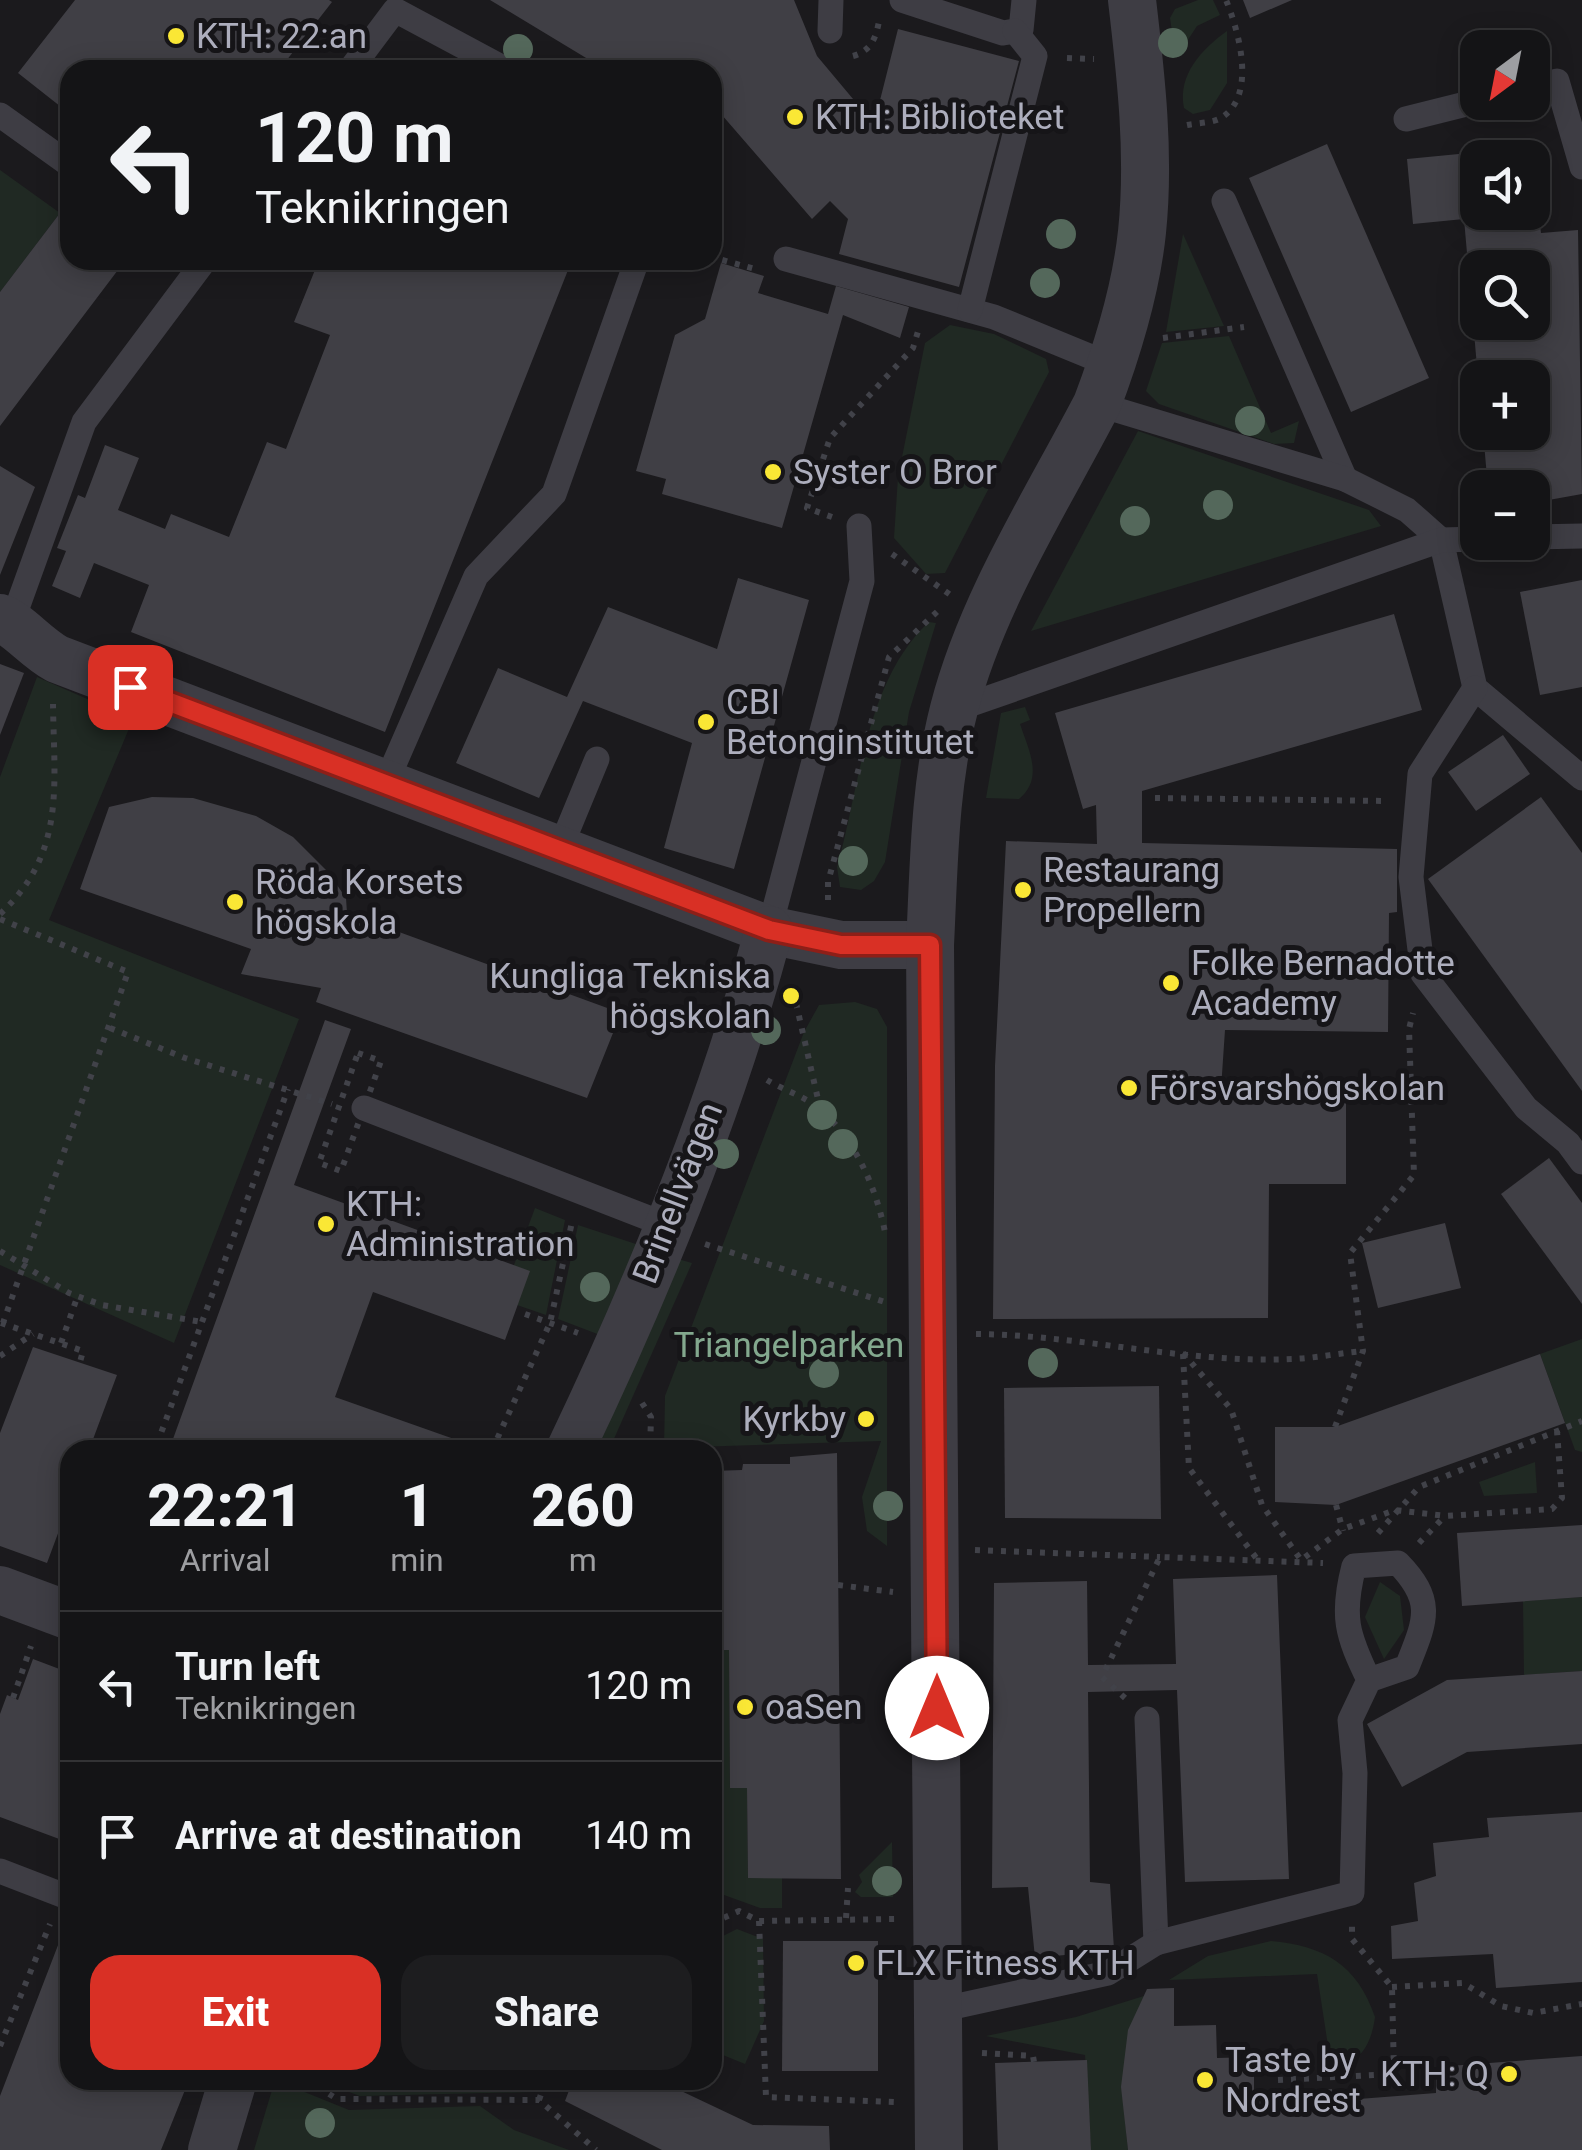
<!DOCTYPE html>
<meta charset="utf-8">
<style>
body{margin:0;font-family:Roboto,sans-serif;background:#1d1d1f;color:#f1f3f6;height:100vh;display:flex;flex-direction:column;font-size:38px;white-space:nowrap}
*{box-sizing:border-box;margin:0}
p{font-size:32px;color:#9d9ea1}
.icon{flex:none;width:55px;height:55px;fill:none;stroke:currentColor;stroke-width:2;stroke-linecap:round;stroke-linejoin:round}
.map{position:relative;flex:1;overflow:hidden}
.drawer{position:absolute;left:60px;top:1440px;width:662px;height:650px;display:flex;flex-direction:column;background:#141416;border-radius:30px;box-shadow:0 5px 25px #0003,0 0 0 2px #333335}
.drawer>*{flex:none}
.guide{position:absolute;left:60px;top:60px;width:662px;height:210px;border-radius:30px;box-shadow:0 5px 25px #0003,0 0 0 2px #333335;background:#141416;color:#f1f3f6;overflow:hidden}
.needle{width:65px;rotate:212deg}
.fabs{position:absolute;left:1460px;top:30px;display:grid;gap:20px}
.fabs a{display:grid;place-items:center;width:90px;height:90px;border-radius:20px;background:#141416;box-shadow:0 5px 25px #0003,0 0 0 2px #333335;font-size:50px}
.pin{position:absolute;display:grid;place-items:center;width:85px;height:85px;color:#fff;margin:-42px;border-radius:20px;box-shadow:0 5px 15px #0006}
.me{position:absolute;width:110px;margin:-55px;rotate:0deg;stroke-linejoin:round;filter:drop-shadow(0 0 8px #0008)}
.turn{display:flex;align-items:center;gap:35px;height:210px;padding:0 30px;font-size:45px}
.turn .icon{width:130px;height:130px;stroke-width:2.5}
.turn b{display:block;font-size:70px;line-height:85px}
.eta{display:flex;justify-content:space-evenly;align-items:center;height:170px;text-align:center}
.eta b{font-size:60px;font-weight:800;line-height:70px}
.button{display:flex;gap:20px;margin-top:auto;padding:20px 30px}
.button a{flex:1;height:115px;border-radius:30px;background:#d93025;color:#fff;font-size:40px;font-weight:800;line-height:115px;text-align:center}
.button a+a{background:#1d1d1f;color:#f1f3f6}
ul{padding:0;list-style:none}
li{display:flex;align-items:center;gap:30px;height:150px;padding:0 30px;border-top:2px solid #333335}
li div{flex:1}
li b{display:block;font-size:38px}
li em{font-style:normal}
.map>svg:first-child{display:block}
.green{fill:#202923}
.building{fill:#403f45;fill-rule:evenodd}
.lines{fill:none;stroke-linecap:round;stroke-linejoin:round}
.path{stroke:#414249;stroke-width:6;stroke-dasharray:5 8;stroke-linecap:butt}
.lane{stroke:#3e3d44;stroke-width:25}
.street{stroke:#3e3d44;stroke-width:48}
.tree{fill:#54685b}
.route-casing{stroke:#8d1f18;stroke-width:25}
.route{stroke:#d93025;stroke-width:18}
.poi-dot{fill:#fae735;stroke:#161518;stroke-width:4}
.labels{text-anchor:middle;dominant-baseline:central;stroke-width:10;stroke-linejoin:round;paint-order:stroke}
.poi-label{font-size:35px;fill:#adaebd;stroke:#161518;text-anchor:start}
.street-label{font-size:35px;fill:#adaebd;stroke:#161518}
.park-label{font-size:35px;fill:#83a88e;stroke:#161518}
</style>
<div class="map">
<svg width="1582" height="2150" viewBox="0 0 1582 2150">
<rect width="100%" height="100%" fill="#1b1a1d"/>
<g class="green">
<path d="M1198 0H1213L1220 15 1197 26 1176 58 1170 18 1175 9Z"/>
<path d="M1227 31V83L1210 110 1193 114 1184 108C1177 75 1202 49 1227 31Z"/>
<path d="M0 170 60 213 0 292Z"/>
<path d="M1183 234 1224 326 1166 332Z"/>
<path d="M950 325 994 334 1046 359 1049 372 945 573 926 574 894 538 898 477 925 343Z"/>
<path d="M1229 336 1271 433 1299 421 1294 443 1274 444 1159 404 1146 391 1162 343Z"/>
<path d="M1138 431 1369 510 1381 526 1031 631Z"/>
<path d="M929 622 936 623 909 712 885 862 874 881 861 890 840 887 837 867C860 787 865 681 929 622Z"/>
<path d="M37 677 133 719 49 920 299 1019 174 1343 0 1265V777Z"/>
<path d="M1025 707 1030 720 1020 724C1029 751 1044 778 1019 799L986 798 1001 713Z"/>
<path d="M855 1002 877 1009 887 1027V1546L867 1531 862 1497 881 1441 664 1448 665 1396 804 1032 819 1005Z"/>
<path d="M535 1208 565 1220 546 1315 517 1305 514 1265Z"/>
<path d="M578 1225 639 1245 600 1335 558 1319Z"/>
<path d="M678 1259 692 1263 609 1450H590Z"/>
<path d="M1582 1339V1452L1575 1450 1540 1354Z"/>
<path d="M1535 1462 1537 1493 1484 1496 1479 1482Z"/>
<path d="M1380 1582 1400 1596 1404 1630 1384 1659 1365 1617Z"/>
<path d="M1582 1597V1671L1524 1675 1523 1601Z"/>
<path d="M713 1650H729L730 1787 747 1788 748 1878H782V1908H760L713 1891Z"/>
<path d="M892 1842 893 1897H861L855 1892 862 1882 859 1875Z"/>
<path d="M737 1929 763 1939 764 2021 745 2064 713 2051V1941Z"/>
<path d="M1271 1941C1324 1946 1357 1964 1375 2017 1372 2041 1360 2071 1330 2059L1317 1974 1169 1980 1208 1956Z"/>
<path d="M1144 1996C1120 2048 1122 2094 1128 2150H1091L1085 2055 986 2036 1076 2017Z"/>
<path d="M275 2080 349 2110 480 2106 514 2130 569 2150H254Z"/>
<path d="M316 2080H540L536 2092 360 2096Z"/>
</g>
<g class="building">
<path d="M75 0H329L332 2 279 70H70V114L18 73Z"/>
<path d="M490 0H794L817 56 874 124 898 29 1019 61 959 287 839 254 848 219 830 201 812 219 715 107 712 110V70H606Z"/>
<path d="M1243 0H1292L1250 18Z"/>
<path d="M1327 144 1429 378 1351 412 1249 178Z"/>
<path d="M1531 147 1532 158H1478V212H1532L1535 184 1541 233 1578 230 1582 494 1532 503V488H1488L1483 432H1532V378H1478L1464 219 1413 224 1407 159ZM1478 268H1532V322H1478Z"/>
<path d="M60 213 70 220V260L124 262 0 426V292Z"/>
<path d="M319 260H572L385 732 131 632 149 585 94 563 80 598 52 586 66 551 57 548 78 495 85 498 105 445 139 458 118 510 165 529 171 514 229 537 267 442 286 449 330 335 294 322Z"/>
<path d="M721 263 764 276 758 293 828 314 836 286 909 307 900 338 843 315 782 528 662 494 666 479 636 471 675 335 705 319Z"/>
<path d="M0 466 35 487 0 575Z"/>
<path d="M738 578 809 600 734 869 664 848 692 743 583 701 539 798 456 763 498 668 567 697 608 607 717 649Z"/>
<path d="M1582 580V687L1540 695 1520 592Z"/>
<path d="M1394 614 1422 710 1142 791V843L1397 849V912L1389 913 1388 1032 1225 1030 1221 1089 1346 1092V1184H1269L1268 1318 993 1319 995 1066 1006 841 1097 844 1096 805 1083 809 1055 713Z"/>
<path d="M0 664 24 673 0 735Z"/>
<path d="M1503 735 1530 774 1476 811 1448 772Z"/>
<path d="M152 797 193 798 256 816 293 837 328 872 346 898 347 913 621 1013 587 1098 316 1002 321 988 241 974 251 949 80 889 109 807Z"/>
<path d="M1541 797 1582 853V1091L1428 879Z"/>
<path d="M325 1020 351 1029 294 1185 530 1271 505 1340 373 1292 335 1397 454 1439 450 1450H169Z"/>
<path d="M1549 1158 1582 1203V1304L1501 1194Z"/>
<path d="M1445 1223 1461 1288 1378 1308 1362 1243Z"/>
<path d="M33 1347 117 1375 89 1450H70V1501L47 1563 0 1546V1433Z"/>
<path d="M1540 1354 1565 1423 1336 1505 1275 1502V1427H1335Z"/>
<path d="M1159 1386 1161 1519 1005 1518 1004 1388Z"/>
<path d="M837 1453 841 1879 748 1878 747 1788H730L729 1650H712V1471L742 1470 743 1464H790V1457Z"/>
<path d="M1582 1525V1597L1462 1606 1457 1533Z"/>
<path d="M1277 1575 1289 1879 1185 1882 1177 1690 1088 1692 1090 1882 1110 1884 1114 1950 1035 1958 1028 1887 992 1888 994 1583 1087 1581 1088 1665 1176 1664 1173 1579Z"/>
<path d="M33 1659 70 1673V1843L0 1817V1714L7 1695 18 1700Z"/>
<path d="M1582 1671V1744L1467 1752 1402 1787 1367 1724 1447 1680Z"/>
<path d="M1582 1812V1982L1496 1988 1493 1954 1392 1959 1391 1926 1418 1921 1414 1883 1436 1876 1433 1843 1489 1837 1487 1818Z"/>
<path d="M65 1927 70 1928V2080H189L161 2150H0V2096Z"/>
<path d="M783 1941H878V2071H782Z"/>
<path d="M1174 1988V2026L1216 2025 1217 2058 1254 2057V2092L1285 2090 1286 2105 1307 2103 1306 2091 1332 2089 1333 2101 1436 2093V2067L1582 2056V2150H1128L1121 2087 1128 2030 1147 1989Z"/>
<path d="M1087 2060 1091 2150H998L995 2063Z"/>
<path d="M573 2080H658L753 2125 829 2126 830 2150H662L565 2101Z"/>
</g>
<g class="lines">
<g class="path">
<path d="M853 56C871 51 876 38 879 21"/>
<path d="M1067 58 1094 59"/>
<path d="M1187 125C1197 123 1210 123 1219 119 1258 98 1239 32 1226 0"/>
<path d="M712 245 718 246 715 258 755 269"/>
<path d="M1163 338 1244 327"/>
<path d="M832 517 807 508 830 438 913 348 919 328"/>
<path d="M892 554 952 596"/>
<path d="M1155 798 1388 801"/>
<path d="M828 900V882L889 657 941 608"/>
<path d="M0 914C66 853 54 786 53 704"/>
<path d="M0 919 128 972 3 1323"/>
<path d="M796 1003 820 1108"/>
<path d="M110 1028 185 1058 332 1104"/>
<path d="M358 1053 381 1061 341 1171 319 1163Z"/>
<path d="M767 1080C783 1090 807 1097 821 1110 856 1141 876 1188 885 1232"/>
<path d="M705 1244 888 1303"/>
<path d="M0 1251 69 1293 102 1305 202 1322"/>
<path d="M525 1314 578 1333"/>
<path d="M1 1323 83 1351 80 1362"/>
<path d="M976 1334C1082 1335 1187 1364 1293 1359 1316 1358 1340 1353 1363 1351"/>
<path d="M61 1343 78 1295"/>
<path d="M1183 1353 1231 1409 1262 1505 1301 1560 1343 1529 1395 1510 1446 1516 1552 1509 1562 1498 1557 1431"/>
<path d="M1183 1354 1189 1468 1257 1559"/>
<path d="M0 1356 33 1334"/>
<path d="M642 1403 651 1417 650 1450"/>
<path d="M1335 1427 1363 1351 1350 1253 1414 1175 1409 1029 1413 1013"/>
<path d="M157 1444 288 1089"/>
<path d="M492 1450 550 1323 572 1222"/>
<path d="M1336 1505 1343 1531"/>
<path d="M1378 1533 1419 1487 1582 1421"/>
<path d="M1419 1543 1445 1516"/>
<path d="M975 1550 1160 1557"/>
<path d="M838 1585 893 1592"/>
<path d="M13 1698 31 1646"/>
<path d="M1125 1698 1102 1677 1160 1557 1323 1563"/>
<path d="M846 1918 848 1888"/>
<path d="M759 1921 766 2097 895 2102"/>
<path d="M712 1923 739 1911 759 1921 896 1919"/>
<path d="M1392 1987 1463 1983 1501 2006 1533 2013 1582 2004"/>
<path d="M0 2046 50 1924"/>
<path d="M982 2053 1033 2056 1034 2062"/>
<path d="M307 2080 337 2099 539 2100 596 2150"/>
<path d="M1278 2080 1394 2074 1392 1987 1352 1939V1926"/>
<path d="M539 2100 546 2080"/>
</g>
<g class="lane">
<path d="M902 0 1003 33 1021 30 1024 0"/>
<path d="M830 31 831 0"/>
<path d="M350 70 395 10 507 70"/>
<path d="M1532 88 1557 81 1582 167"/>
<path d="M0 115 70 165"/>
<path d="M1406 119 1478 101"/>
<path d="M1224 201 1345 479"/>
<path d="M786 259 994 317 1111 365"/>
<path d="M970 310 1035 56 1015 31"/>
<path d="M1097 404 1345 479 1407 510 1441 540 1475 688 1582 778"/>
<path d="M1532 537 1582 536"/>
<path d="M12 622 84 422 205 260"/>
<path d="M1475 688 1420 774 1411 877 1423 974 1526 1108 1568 1143 1582 1162"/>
<path d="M954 710 1441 540 1478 539"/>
<path d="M385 785 476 576 554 494 637 260"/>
<path d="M559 851 597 759"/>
<path d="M769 930 862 581 859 526"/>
<path d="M364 1108 669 1226"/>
<path d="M1147 1719 1156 1943"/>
<path d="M0 1871 70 1898"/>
<path d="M939 2010 1108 1973 1156 1943 1352 1893 1355 1773 1350 1720 1369 1680C1347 1635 1341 1616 1354 1566L1398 1563C1436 1602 1425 1621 1407 1667L1369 1680"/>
</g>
<g class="street">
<path d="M0 618C19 625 35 647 57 659L769 930 841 945H930"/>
<path d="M570 1450C650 1283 721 1109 769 930"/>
<path d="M0 1590 70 1616"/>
<path d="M212 2150 233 2080"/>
<path d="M939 2150 930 945C934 866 934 786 954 709 982 601 1046 502 1097 404 1117 351 1136 289 1142 232 1150 155 1141 76 1132 0"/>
</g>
</g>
<g class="tree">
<circle cx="1173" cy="43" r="15"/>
<circle cx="518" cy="49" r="15"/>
<circle cx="1061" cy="234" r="15"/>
<circle cx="1045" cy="283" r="15"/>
<circle cx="1250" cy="421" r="15"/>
<circle cx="1218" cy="505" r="15"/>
<circle cx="1135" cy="521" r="15"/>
<circle cx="853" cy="861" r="15"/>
<circle cx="766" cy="1030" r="15"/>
<circle cx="822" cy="1115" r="15"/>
<circle cx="843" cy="1144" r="15"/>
<circle cx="724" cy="1154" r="15"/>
<circle cx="595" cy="1287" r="15"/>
<circle cx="1043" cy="1363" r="15"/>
<circle cx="824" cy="1373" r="15"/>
<circle cx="888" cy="1506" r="15"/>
<circle cx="887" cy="1881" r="15"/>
<circle cx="320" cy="2123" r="15"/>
</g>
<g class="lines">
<defs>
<path id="route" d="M130 687 769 930 841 945H930L937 1708"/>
</defs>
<use href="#route" class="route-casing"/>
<use href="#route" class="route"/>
</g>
<g class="poi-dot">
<circle cx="176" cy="36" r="10"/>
<circle cx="795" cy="117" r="10"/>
<circle cx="773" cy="472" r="10"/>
<circle cx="706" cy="722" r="10"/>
<circle cx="1023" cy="890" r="10"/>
<circle cx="235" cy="902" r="10"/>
<circle cx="1171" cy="983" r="10"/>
<circle cx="791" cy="996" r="10"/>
<circle cx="1129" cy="1088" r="10"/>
<circle cx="326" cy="1224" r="10"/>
<circle cx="866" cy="1419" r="10"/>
<circle cx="745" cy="1707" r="10"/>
<circle cx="856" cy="1963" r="10"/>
<circle cx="1509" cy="2074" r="10"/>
<circle cx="1205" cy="2080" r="10"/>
</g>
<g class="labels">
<g class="poi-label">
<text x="196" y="36">KTH: 22:an</text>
<text x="815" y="117">KTH: Biblioteket</text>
<text x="793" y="472">Syster O Bror</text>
<text x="726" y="702">CBI<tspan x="726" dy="40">Betonginstitutet</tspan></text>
<text x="1043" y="870">Restaurang<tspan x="1043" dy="40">Propellern</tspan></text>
<text x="255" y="882">Röda Korsets<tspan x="255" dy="40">högskola</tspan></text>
<text x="1191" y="963">Folke Bernadotte<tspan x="1191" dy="40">Academy</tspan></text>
<text x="771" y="976" text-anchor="end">Kungliga Tekniska<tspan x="771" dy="40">högskolan</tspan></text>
<text x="1149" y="1088">Försvarshögskolan</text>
<text x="346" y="1204">KTH:<tspan x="346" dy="40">Administration</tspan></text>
<text x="846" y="1419" text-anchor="end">Kyrkby</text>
<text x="765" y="1707">oaSen</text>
<text x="876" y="1963">FLX Fitness KTH</text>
<text x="1225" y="2060">Taste by<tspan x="1225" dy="40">Nordrest</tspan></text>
<text x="1489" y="2074" text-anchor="end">KTH: Q</text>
</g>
<g class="street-label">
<text transform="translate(678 1193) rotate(-69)">Brinellvägen</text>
</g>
<g class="park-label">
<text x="789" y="1345">Triangelparken</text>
</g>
</g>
</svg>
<div class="fabs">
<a><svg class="needle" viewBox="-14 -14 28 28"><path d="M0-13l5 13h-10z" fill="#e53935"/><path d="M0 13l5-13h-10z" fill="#9d9ea1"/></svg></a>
<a><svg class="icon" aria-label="sound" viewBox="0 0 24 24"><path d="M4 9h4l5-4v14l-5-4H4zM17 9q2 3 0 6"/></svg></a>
<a><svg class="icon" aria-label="search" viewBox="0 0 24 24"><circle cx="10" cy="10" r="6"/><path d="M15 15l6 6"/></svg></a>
<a>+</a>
<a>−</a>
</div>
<div class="pin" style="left:130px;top:687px;background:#d93025"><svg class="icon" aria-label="arrive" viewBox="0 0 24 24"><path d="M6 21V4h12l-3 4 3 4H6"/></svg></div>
<svg class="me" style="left:937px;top:1708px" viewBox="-20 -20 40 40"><circle r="19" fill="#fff"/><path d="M0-13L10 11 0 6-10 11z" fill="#d93025"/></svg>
<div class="guide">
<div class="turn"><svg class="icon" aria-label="left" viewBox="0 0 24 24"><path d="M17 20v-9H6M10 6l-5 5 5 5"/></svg><div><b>120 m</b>Teknikringen</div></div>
</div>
<section class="drawer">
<div class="eta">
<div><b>22:21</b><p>Arrival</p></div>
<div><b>1</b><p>min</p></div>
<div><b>260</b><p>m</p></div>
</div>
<ul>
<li><svg class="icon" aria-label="left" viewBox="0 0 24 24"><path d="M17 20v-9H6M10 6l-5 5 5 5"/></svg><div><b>Turn left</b><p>Teknikringen</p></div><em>120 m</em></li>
<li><svg class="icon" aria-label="arrive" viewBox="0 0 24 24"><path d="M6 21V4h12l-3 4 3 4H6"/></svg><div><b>Arrive at destination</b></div><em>140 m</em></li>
</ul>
<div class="button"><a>Exit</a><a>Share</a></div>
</section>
</div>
